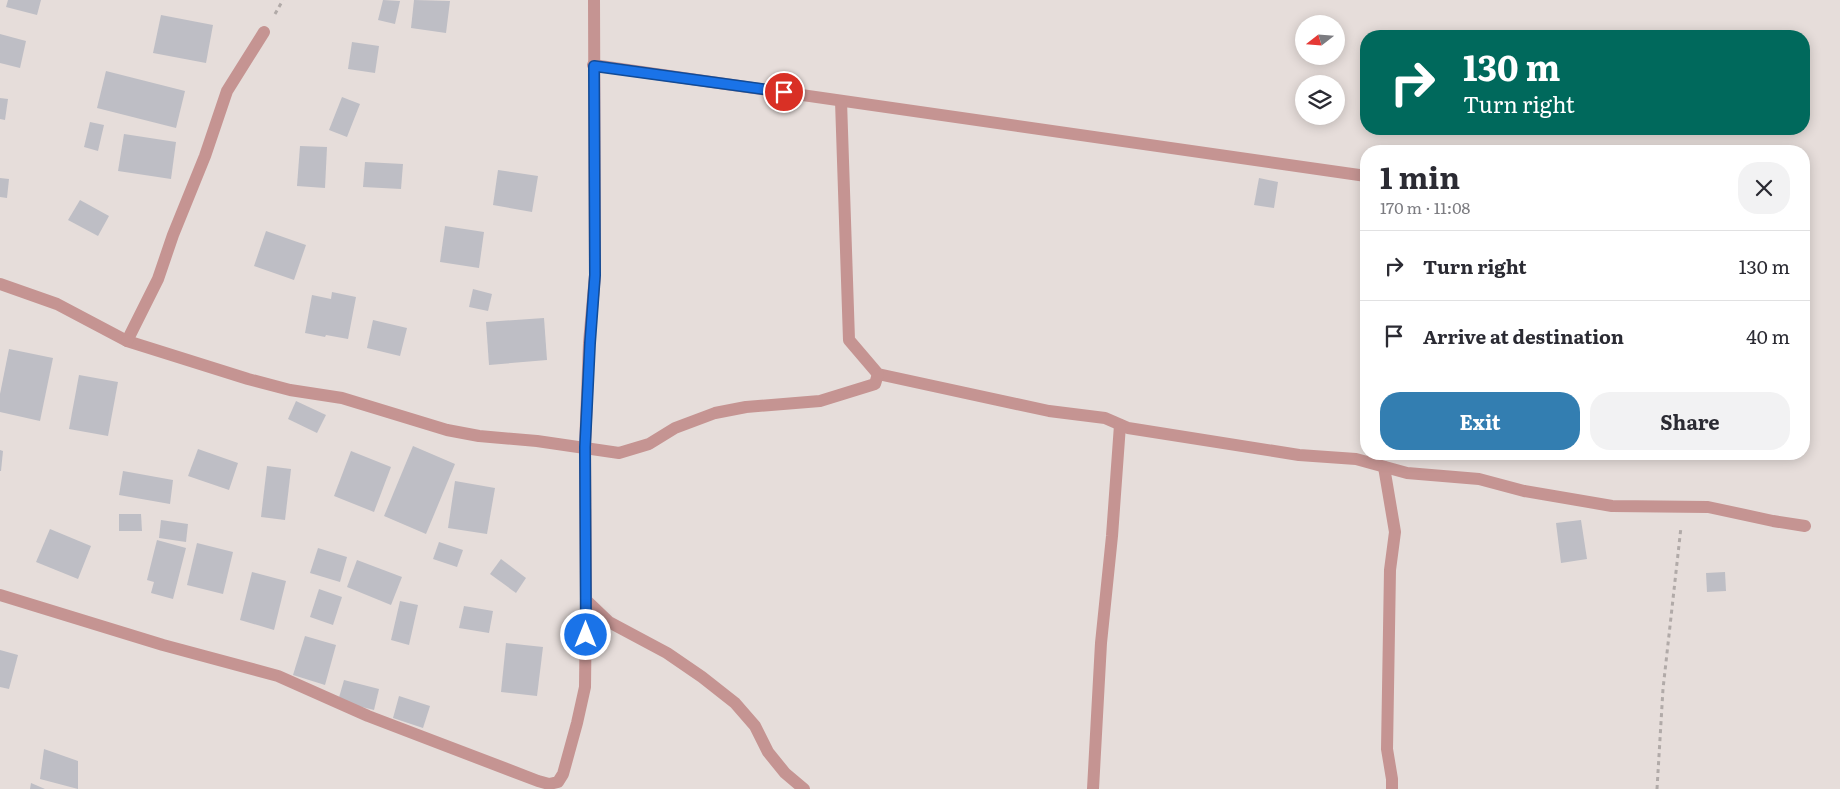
<!DOCTYPE html>
<meta charset="utf-8">
<style>
body{margin:0;font-family:Literata,serif;background:#f2f2f3;color:#2b2b33;height:100vh;display:flex;flex-direction:column;font-size:19px;white-space:nowrap}
*{box-sizing:border-box;margin:0}
p{font-size:16px;color:#7c7c81}
.icon{flex:none;width:28px;height:28px;fill:none;stroke:currentColor;stroke-width:2;stroke-linecap:round;stroke-linejoin:round}
.map{position:relative;flex:1;overflow:hidden}
.sheet{position:absolute;left:1360px;top:145px;width:450px;height:315px;display:flex;flex-direction:column;background:#fff;border-radius:20px;box-shadow:0 2px 12px #0003}
.sheet>*{flex:none}
.hud{position:absolute;left:1360px;top:30px;width:450px;height:105px;border-radius:20px;box-shadow:0 2px 12px #0003;background:#00695c;color:#fff;overflow:hidden}
.needle{width:32px;rotate:253deg}
.buttons{position:absolute;left:1295px;top:15px;display:grid;gap:10px}
.buttons a{display:grid;place-items:center;width:50px;height:50px;border-radius:50%;background:#fff;box-shadow:0 2px 12px #0003;font-size:25px}
.pin{position:absolute;display:grid;place-items:center;width:42px;height:42px;color:#fff;margin:-21px;border:2px solid #fff;border-radius:50%;box-shadow:0 1px 5px #0007}
.me{position:absolute;width:55px;margin:-28px;rotate:0deg;stroke-linejoin:round;filter:drop-shadow(0 0 4px #0008)}
.turn{display:flex;align-items:center;gap:18px;height:105px;padding:0 20px;font-size:22px}
.turn .icon{width:65px;height:65px;stroke-width:2.5}
.turn b{display:block;font-size:35px;line-height:42px}
.round{display:grid;place-items:center;flex:none;width:52px;height:52px;border-radius:20px;background:#f2f2f3}
.summary{display:flex;align-items:center;justify-content:space-between;height:85px;padding:0 20px}
h1{font-size:30px;font-weight:700;line-height:38px}
.button{display:flex;gap:10px;margin-top:auto;padding:10px 20px}
.button a{flex:1;height:58px;border-radius:20px;background:#337eb1;color:#fff;font-size:20px;font-weight:700;line-height:58px;text-align:center}
.button a+a{background:#f2f2f3;color:#2b2b33}
ul{padding:0;list-style:none}
li{display:flex;align-items:center;gap:15px;height:70px;padding:0 20px;border-top:1px solid #e1e1e2}
li div{flex:1}
li b{display:block;font-size:19px}
li em{font-style:normal}
.map>svg:first-child{display:block}
.building{fill:#bebec5}
.lines{fill:none;stroke-linecap:round;stroke-linejoin:round}
.path{stroke:#b1aaa8;stroke-width:3;stroke-dasharray:4 4;stroke-linecap:butt}
.minor{stroke:#c59492;stroke-width:12}
.route-casing{stroke:#114b97;stroke-width:12}
.route{stroke:#1a73e8;stroke-width:9}
</style>
<div class="map">
<svg width="1840" height="789" viewBox="0 0 1840 789">
<rect width="100%" height="100%" fill="#e6ddda"/>
<g class="building">
<path d="M8 0H41L37 15 6 7Z"/>
<path d="M383 0 400 1 395 24 378 20Z"/>
<path d="M414 0 450 1 446 33 411 28Z"/>
<path d="M161 15 213 25 206 63 153 53Z"/>
<path d="M0 34 26 41 20 68 0 63Z"/>
<path d="M352 42 379 46 375 73 348 69Z"/>
<path d="M106 71 185 91 176 128 97 108Z"/>
<path d="M342 97 360 104 347 137 329 130Z"/>
<path d="M0 98 8 99 5 120 0 119Z"/>
<path d="M90 122 104 125 98 151 84 147Z"/>
<path d="M124 134 176 142 171 179 118 171Z"/>
<path d="M300 146 327 147 325 188 297 186Z"/>
<path d="M365 162 403 164 401 189 363 187Z"/>
<path d="M498 170 538 176 532 212 493 205Z"/>
<path d="M0 178 9 179 7 198 0 197Z"/>
<path d="M1259 178 1278 182 1274 208 1254 205Z"/>
<path d="M80 200 109 216 98 236 68 220Z"/>
<path d="M445 226 484 232 479 268 440 262Z"/>
<path d="M266 231 306 245 294 280 254 266Z"/>
<path d="M473 289 492 294 488 311 469 307Z"/>
<path d="M332 292 356 297 348 339 326 335 325 337 305 333 312 295 331 299Z"/>
<path d="M544 318 547 360 489 365 486 322Z"/>
<path d="M373 320 407 328 400 356 367 348Z"/>
<path d="M9 349 53 358 40 421 0 412V394Z"/>
<path d="M79 375 118 382 108 436 69 429Z"/>
<path d="M296 401 326 415 317 433 288 419Z"/>
<path d="M413 446 455 464 426 534 384 516Z"/>
<path d="M198 449 238 463 229 490 188 476Z"/>
<path d="M0 450 3 451 1 471H0Z"/>
<path d="M351 451 391 467 374 512 334 496Z"/>
<path d="M267 466 291 469 285 520 261 517Z"/>
<path d="M123 471 173 480 170 504 119 495Z"/>
<path d="M455 481 495 488 487 534 448 528Z"/>
<path d="M119 514H141L142 531H119Z"/>
<path d="M161 520 188 524 186 542 159 538Z"/>
<path d="M1581 520 1587 559 1561 563 1556 523Z"/>
<path d="M50 529 91 546 78 579 36 562Z"/>
<path d="M157 540 186 548 173 599 151 593 154 582 147 580Z"/>
<path d="M439 542 463 550 457 567 433 559Z"/>
<path d="M197 543 233 552 223 594 187 585Z"/>
<path d="M318 548 347 557 340 582 310 573Z"/>
<path d="M501 559 526 578 516 593 490 574Z"/>
<path d="M357 560 402 577 391 605 347 587Z"/>
<path d="M252 572 286 581 274 630 240 620Z"/>
<path d="M1725 572 1726 591 1707 592 1706 573Z"/>
<path d="M319 589 342 597 333 625 310 617Z"/>
<path d="M400 601 418 605 409 645 391 640Z"/>
<path d="M464 606 493 611 489 633 459 628Z"/>
<path d="M305 636 336 645 325 685 293 675Z"/>
<path d="M506 643 543 647 537 696 501 692Z"/>
<path d="M0 650 18 655 9 689 0 687Z"/>
<path d="M344 680 379 689 374 710 338 701Z"/>
<path d="M399 696 430 706 423 728 393 718Z"/>
<path d="M44 749 78 761V789L40 779Z"/>
<path d="M31 783 45 789H30Z"/>
</g>
<g class="lines">
<g class="path">
<path d="M275 14 283 0"/>
<path d="M1657 789 1663 689 1681 527"/>
</g>
<g class="minor">
<path d="M593 65 1366 176"/>
<path d="M841 101 849 340 878 374 1049 411 1105 418 1128 428 1299 455 1356 459 1407 473 1479 479 1524 491 1612 506 1708 507 1773 521 1805 526"/>
<path d="M0 284 57 304 127 341 248 379 290 390 342 398 447 430 479 436 537 441 619 453 649 444 675 428 715 413 746 407 820 401 875 384 878 374"/>
<path d="M127 341 158 279 173 235 205 156 227 91 264 32"/>
<path d="M1384 467 1395 532 1390 570 1387 749 1392 779V789"/>
<path d="M0 595 163 645 278 676 368 716 538 781 549 784 558 782 563 774 577 723 585 687 586 600 585 447 589 343 595 275 594 0"/>
<path d="M586 600 609 622 667 653 702 677 735 703 755 726 768 752 785 773 804 789"/>
<path d="M1093 789 1101 643 1112 536 1120 425"/>
</g>
</g>
<g class="lines">
<defs>
<path id="route" d="M586 635 585 447 590 343 595 275 594 66 784 92"/>
</defs>
<use href="#route" class="route-casing"/>
<use href="#route" class="route"/>
</g>
</svg>
<div class="buttons">
<a><svg class="needle" viewBox="-14 -14 28 28"><path d="M0-13l5 13h-10z" fill="#e53935"/><path d="M0 13l5-13h-10z" fill="#7c7c81"/></svg></a>
<a><svg class="icon" aria-label="layers" viewBox="0 0 24 24"><path d="M12 4l9 5-9 5-9-5zM3 14l9 5 9-5"/></svg></a>
</div>
<div class="pin" style="left:784px;top:92px;background:#d93025"><svg class="icon" aria-label="arrive" viewBox="0 0 24 24"><path d="M6 21V4h12l-3 4 3 4H6"/></svg></div>
<svg class="me" style="left:586px;top:635px" viewBox="-20 -20 40 40"><circle r="17" fill="#1a73e8" stroke="#fff" stroke-width="3"/><path d="M0-11L8 9 0 5-8 9z" fill="#fff"/></svg>
<div class="hud">
<div class="turn"><svg class="icon" aria-label="right" viewBox="0 0 24 24"><path d="M7 20v-9h11M14 6l5 5-5 5"/></svg><div><b>130 m</b>Turn right</div></div>
</div>
<section class="sheet">
<div class="summary"><div><h1>1 min</h1><p>170 m · 11:08</p></div><a class="round"><svg class="icon" aria-label="close" viewBox="0 0 24 24"><path d="M6 6l12 12M18 6L6 18"/></svg></a></div>
<ul>
<li><svg class="icon" aria-label="right" viewBox="0 0 24 24"><path d="M7 20v-9h11M14 6l5 5-5 5"/></svg><div><b>Turn right</b></div><em>130 m</em></li>
<li><svg class="icon" aria-label="arrive" viewBox="0 0 24 24"><path d="M6 21V4h12l-3 4 3 4H6"/></svg><div><b>Arrive at destination</b></div><em>40 m</em></li>
</ul>
<div class="button"><a>Exit</a><a>Share</a></div>
</section>
</div>
